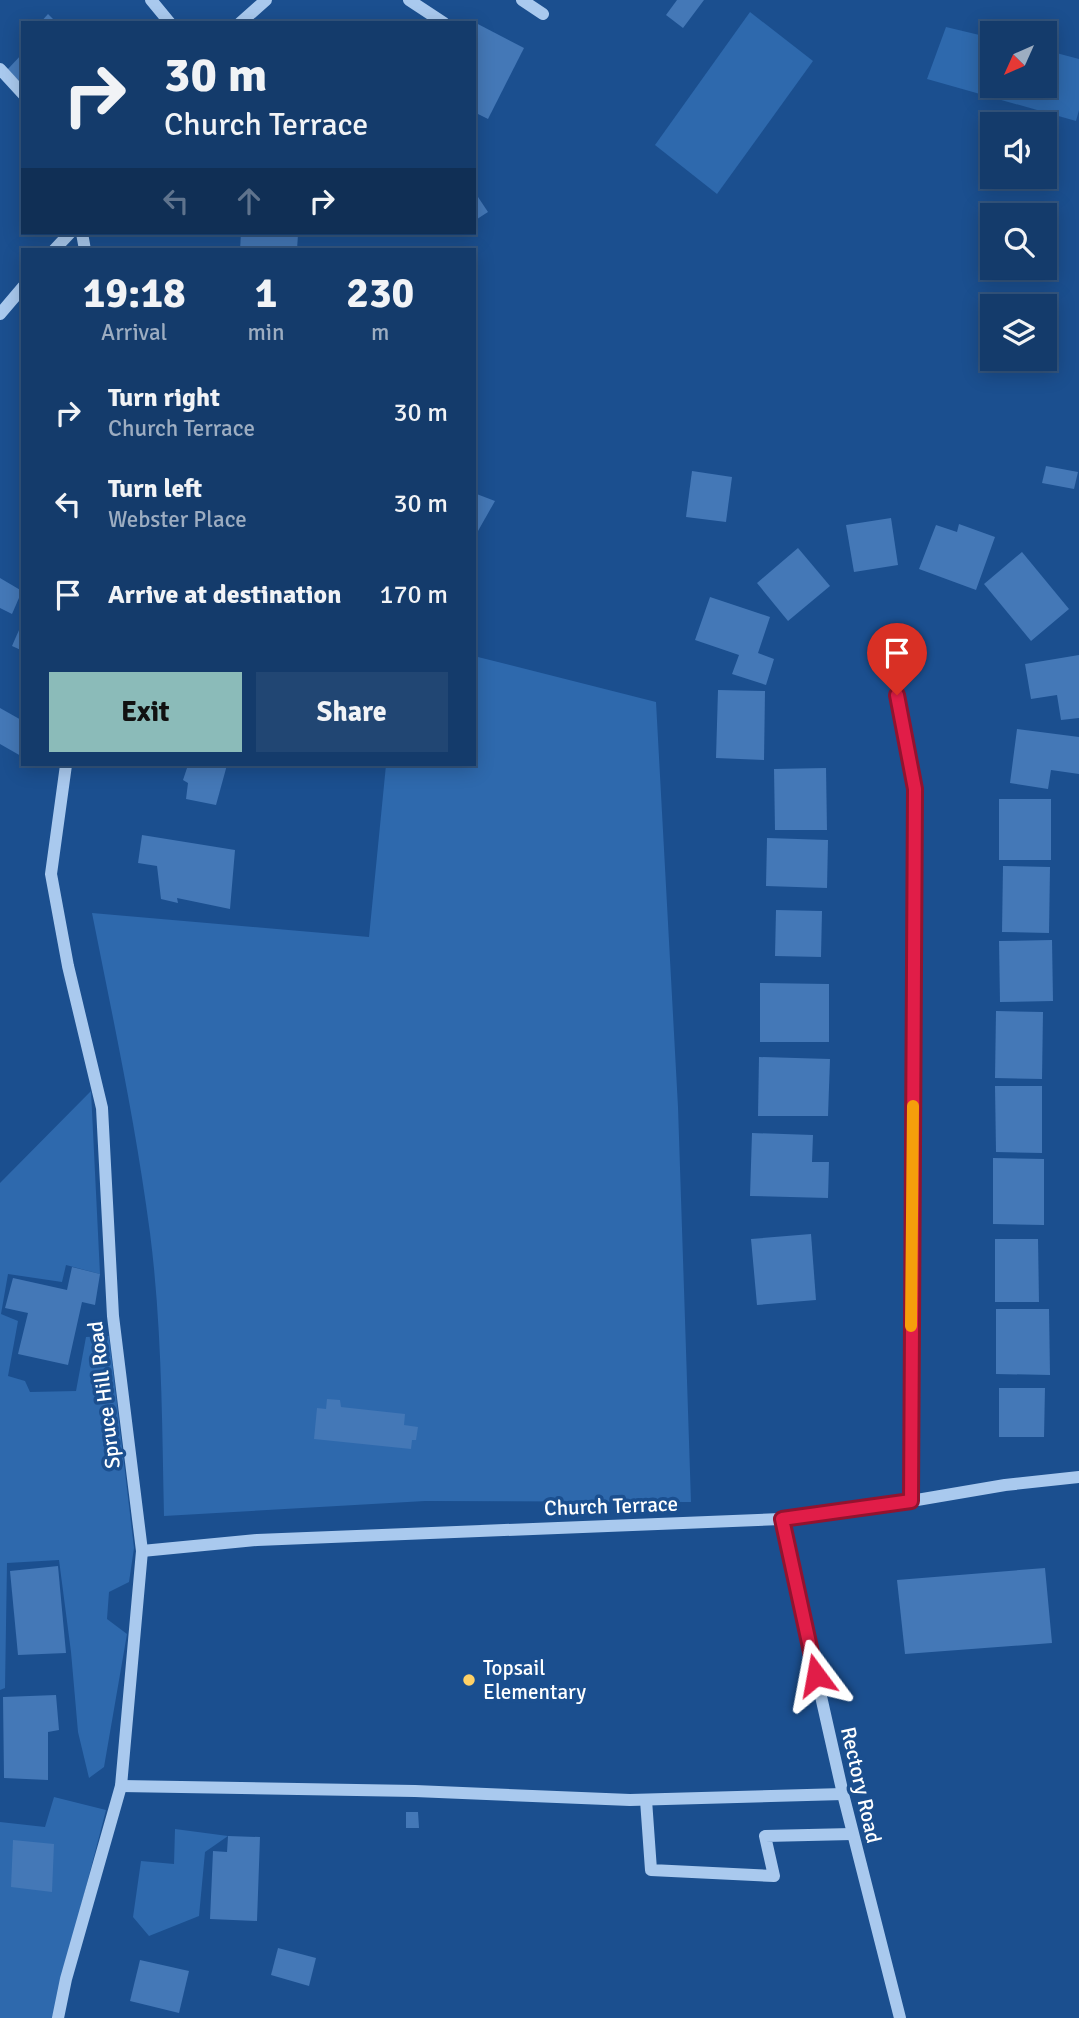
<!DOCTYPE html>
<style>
body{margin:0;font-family:Signika,sans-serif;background:#214673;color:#f1f3f6;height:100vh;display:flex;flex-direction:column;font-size:26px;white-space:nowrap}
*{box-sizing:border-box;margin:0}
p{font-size:23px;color:#9dadc1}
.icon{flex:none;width:38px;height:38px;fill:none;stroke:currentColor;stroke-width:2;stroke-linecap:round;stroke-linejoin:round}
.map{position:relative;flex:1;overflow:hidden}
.sheet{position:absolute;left:21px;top:248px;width:455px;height:518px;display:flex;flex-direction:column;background:#143b6b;border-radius:0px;box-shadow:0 4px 18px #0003,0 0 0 2px #33557e}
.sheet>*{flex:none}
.top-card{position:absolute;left:21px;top:21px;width:455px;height:214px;border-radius:0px;box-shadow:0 4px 18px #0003,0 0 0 2px #33557e;background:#143b6b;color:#f1f3f6;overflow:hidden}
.needle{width:46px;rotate:225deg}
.tools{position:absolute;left:980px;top:21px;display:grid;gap:14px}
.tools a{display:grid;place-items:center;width:77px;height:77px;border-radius:0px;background:#143b6b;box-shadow:0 4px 18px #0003,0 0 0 2px #33557e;font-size:35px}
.pin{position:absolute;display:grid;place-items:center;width:60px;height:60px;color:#fff;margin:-72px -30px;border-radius:50% 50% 50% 0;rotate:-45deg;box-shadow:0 0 7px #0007}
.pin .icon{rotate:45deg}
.me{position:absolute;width:77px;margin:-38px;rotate:347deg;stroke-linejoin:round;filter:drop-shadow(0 0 5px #0008)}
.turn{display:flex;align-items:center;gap:24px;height:147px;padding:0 28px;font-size:32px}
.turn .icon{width:91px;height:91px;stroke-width:2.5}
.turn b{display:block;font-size:49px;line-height:60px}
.lanes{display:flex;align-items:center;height:66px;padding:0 28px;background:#0003;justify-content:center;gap:35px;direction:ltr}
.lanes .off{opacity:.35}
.eta{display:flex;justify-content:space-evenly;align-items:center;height:119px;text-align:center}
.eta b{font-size:42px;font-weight:700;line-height:49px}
.cta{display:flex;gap:14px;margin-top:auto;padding:14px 28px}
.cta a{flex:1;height:80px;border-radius:0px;background:#8bbbb9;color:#111;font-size:28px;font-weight:700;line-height:80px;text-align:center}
.cta a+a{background:#214673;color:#f1f3f6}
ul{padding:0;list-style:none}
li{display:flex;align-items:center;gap:21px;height:91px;padding:0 28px}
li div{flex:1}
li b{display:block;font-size:26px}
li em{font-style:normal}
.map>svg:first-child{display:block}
.green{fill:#2e69ad}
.building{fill:#4478b7}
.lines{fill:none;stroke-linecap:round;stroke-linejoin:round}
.minor{stroke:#a9c9ee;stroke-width:12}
.route-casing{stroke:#92132f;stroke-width:18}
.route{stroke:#e11d48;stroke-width:12}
.slow{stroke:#f59e0b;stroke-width:12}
.poi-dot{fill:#ffd166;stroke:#1b4f8f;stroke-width:2.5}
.labels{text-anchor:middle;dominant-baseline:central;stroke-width:7;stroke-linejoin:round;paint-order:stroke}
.street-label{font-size:21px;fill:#fff;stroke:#1b4f8f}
.poi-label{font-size:21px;fill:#fff;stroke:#1b4f8f;text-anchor:start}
</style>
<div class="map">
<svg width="1079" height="2018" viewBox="0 0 1079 2018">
<rect width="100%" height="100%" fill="#1b4f8f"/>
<g class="green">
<path d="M750 12 813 61 717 194 655 145Z"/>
<path d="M946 27 992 38V86H1045V50L1079 59V110L1076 121 927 79Z"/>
<path d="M474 656 656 702 678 1107 691 1502 425 1501 164 1516C162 1422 162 1327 150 1233 136 1125 113 1019 92 913L369 937 386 765H474Z"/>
<path d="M91 1091 100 1274 66 1265 62 1282 8 1274 1 1314 18 1321 8 1376 25 1381 30 1392 76 1391 86 1337 109 1336 134 1548 129 1582 109 1592 107 1619 127 1634 104 1767 89 1778 78 1732 71 1652 59 1560 7 1563 5 1688 0 1690V1183Z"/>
<path d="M54 1797 106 1810 52 2018H0V1822L45 1827Z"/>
<path d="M175 1829 228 1836 205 1852 199 1916 149 1936 133 1917 141 1861 174 1864Z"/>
</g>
<g class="building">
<path d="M677 0H704L683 28 666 15Z"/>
<path d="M48 14 57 23H40Z"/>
<path d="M474 22 524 48 488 119 474 112Z"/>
<path d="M23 53V84L7 70Z"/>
<path d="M474 191 488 212 474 221Z"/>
<path d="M241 233 298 234 297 250H240Z"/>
<path d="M1046 466 1078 472 1074 489 1042 483Z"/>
<path d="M692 471 732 477 726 522 686 517Z"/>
<path d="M474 493 495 501 474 538Z"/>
<path d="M891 518 898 565 854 572 846 525Z"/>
<path d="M959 524 995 537 976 590 919 569 936 525 957 532Z"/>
<path d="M798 548 830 586 788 621 757 583Z"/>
<path d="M1022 552 1069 609 1031 641 984 584Z"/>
<path d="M0 578 22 591 12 614 0 608Z"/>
<path d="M710 597 770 617 758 653 774 659 766 685 732 674 739 655 695 640Z"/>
<path d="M23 621V651L12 646Z"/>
<path d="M1079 655V718L1061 720 1057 695 1031 699 1025 664Z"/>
<path d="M718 690 765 691 764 760 716 758Z"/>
<path d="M0 708 23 721V752L21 756 0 744Z"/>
<path d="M1017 729 1079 737V774L1051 770 1048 789 1010 783Z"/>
<path d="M188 765H227L216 805 186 799 188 783 183 780Z"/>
<path d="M826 768 827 830H775L774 769Z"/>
<rect x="999" y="799" width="52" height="61"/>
<path d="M142 835 235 850 230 909 177 898 178 903 161 899 157 866 138 863Z"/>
<path d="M767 838 828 840 827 888 766 886Z"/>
<path d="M1003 866 1050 867 1049 933 1002 932Z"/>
<path d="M776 910 822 911 821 957 775 956Z"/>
<path d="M1052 940 1053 1001 1000 1002 999 941Z"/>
<path d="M760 983 829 984V1042H760Z"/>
<path d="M996 1011 1043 1012 1042 1079 995 1078Z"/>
<path d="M759 1057 830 1059 828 1116H758Z"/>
<path d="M995 1086H1042V1153L996 1152Z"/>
<path d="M752 1133 813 1135 812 1162H829L828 1198 750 1196Z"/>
<path d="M993 1158 1044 1159V1225L993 1224Z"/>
<path d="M811 1234 816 1300 757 1305 751 1239Z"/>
<path d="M995 1239H1038L1039 1302H995Z"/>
<path d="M72 1267 100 1274 95 1305 82 1302 68 1365 18 1354 28 1313 5 1308 13 1278 67 1290Z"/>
<path d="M996 1309H1049L1050 1375 996 1374Z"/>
<path d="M999 1388H1045L1044 1437H999Z"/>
<path d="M327 1399 340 1400 341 1407 405 1414 404 1425 418 1427 416 1440H412L411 1449 314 1439 317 1408 326 1409Z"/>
<path d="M58 1566 66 1653 18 1655 10 1571Z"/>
<path d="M1045 1568 1052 1643 905 1654 897 1580Z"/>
<path d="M56 1695 59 1730 48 1732V1780L4 1778 3 1697Z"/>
<path d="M406 1812H418L419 1828H406Z"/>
<path d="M228 1836 260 1837 257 1921 210 1919 213 1851 227 1852Z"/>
<path d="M13 1840 54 1844 52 1892 11 1887Z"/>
<path d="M278 1948 316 1958 309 1986 271 1975Z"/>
<path d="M140 1960 189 1971 179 2013 130 2001Z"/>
</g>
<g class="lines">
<g class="minor">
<path d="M151 0 170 23"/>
<path d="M409 0 444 23"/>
<path d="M522 0 543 14"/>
<path d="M240 23 266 0"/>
<path d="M0 69 23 94"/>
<path d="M82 233 85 250"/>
<path d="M54 250 70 233"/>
<path d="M0 314 23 287"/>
<path d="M897 695 915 789 910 1501"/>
<path d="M781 1519 843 1794 900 2018"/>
<path d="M142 1551 257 1540 781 1519 870 1508 1005 1485 1079 1477"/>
<path d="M121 1786 415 1791 630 1800 843 1794"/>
<path d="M646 1800 651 1870 774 1876 765 1836 852 1834"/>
<path d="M58 2018 66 1979 121 1786 142 1551 113 1316 102 1108 68 966 51 874 66 765"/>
</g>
</g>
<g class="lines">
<defs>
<path id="route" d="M816 1675 782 1519 911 1501 915 789 897 695"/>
</defs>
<use href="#route" class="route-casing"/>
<use href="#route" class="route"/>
<path class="slow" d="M911 1326 913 1106"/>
</g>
<circle class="poi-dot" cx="469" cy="1680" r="7"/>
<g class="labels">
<g class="street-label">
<text transform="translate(104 1395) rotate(-97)">Spruce Hill Road</text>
<text transform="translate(611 1506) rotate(-2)">Church Terrace</text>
<text transform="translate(861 1785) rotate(77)">Rectory Road</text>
</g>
<g class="poi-label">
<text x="483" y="1668">Topsail<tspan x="483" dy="24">Elementary</tspan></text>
</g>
</g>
</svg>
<div class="tools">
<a><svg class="needle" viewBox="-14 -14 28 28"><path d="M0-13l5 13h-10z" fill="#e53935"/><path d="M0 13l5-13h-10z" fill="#9dadc1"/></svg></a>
<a><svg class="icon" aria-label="sound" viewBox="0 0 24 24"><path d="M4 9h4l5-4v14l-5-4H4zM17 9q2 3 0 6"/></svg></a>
<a><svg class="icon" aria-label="search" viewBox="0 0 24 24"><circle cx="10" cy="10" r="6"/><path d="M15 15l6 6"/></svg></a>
<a><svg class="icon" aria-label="layers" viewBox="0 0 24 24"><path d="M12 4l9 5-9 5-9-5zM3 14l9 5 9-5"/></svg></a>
</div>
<div class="pin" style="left:897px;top:695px;background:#d93025"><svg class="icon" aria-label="arrive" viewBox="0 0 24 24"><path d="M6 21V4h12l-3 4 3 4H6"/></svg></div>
<svg class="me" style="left:816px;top:1675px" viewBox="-20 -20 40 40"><path d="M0-17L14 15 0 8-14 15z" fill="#e11d48" stroke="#fff" stroke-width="4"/></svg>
<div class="top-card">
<div class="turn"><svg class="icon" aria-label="right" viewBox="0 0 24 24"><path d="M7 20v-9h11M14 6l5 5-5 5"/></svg><div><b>30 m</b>Church Terrace</div></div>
<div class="lanes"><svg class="icon off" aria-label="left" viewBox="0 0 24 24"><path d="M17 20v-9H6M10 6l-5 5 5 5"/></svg><svg class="icon off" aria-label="ahead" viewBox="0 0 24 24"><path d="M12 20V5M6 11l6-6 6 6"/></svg><svg class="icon" aria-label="right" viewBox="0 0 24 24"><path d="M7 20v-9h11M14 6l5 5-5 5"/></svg></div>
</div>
<section class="sheet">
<div class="eta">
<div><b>19:18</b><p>Arrival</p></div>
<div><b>1</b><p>min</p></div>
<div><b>230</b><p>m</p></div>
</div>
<ul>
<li><svg class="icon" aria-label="right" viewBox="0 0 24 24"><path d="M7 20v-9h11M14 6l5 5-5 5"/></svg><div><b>Turn right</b><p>Church Terrace</p></div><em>30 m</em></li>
<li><svg class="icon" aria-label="left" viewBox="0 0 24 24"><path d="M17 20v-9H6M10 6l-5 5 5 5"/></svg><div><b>Turn left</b><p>Webster Place</p></div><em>30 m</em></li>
<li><svg class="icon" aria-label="arrive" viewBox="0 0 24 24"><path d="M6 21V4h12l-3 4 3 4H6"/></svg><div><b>Arrive at destination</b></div><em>170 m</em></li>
</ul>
<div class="cta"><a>Exit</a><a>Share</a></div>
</section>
</div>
